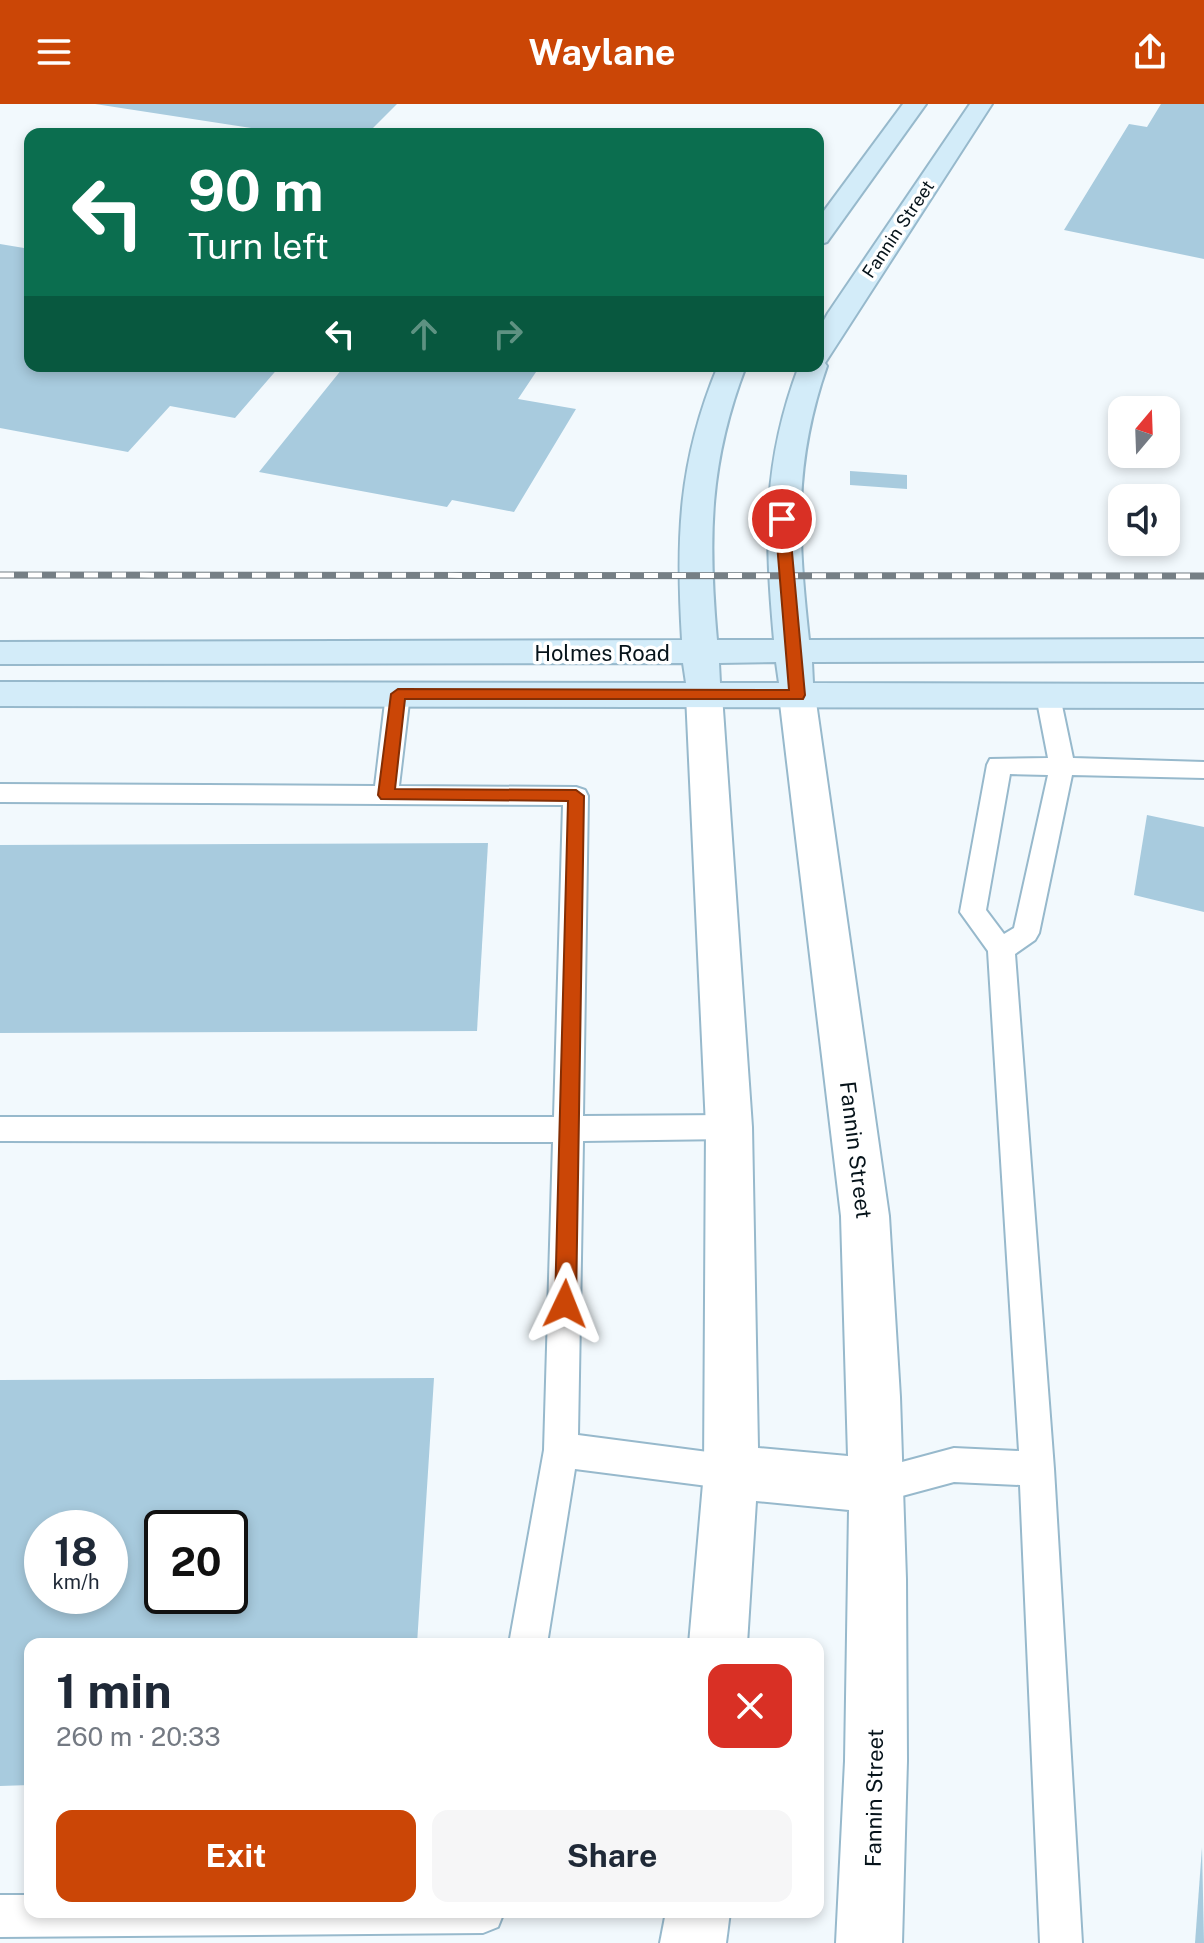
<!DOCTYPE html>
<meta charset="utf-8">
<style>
body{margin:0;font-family:"Public Sans",sans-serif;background:#f6f6f7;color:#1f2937;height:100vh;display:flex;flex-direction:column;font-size:30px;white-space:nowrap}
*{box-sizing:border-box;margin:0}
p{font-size:26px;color:#747a83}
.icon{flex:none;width:44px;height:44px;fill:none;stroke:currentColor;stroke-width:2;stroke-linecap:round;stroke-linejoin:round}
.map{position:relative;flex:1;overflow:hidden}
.sheet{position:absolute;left:24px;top:1534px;width:800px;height:280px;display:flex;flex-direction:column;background:#fff;border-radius:16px;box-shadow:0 4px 12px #0003}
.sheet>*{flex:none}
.banner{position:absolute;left:24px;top:24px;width:800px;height:244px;border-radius:16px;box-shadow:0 4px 12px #0003;background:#0b6e4f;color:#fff;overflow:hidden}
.needle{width:52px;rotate:19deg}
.tools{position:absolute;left:1108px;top:292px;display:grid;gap:16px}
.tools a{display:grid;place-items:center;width:72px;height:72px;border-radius:16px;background:#fff;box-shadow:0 4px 12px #0003;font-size:40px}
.speed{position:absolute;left:24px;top:1406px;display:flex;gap:16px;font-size:40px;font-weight:700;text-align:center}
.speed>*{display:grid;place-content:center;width:104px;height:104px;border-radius:50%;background:#fff;box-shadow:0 4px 12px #0003;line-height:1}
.speed small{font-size:20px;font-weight:400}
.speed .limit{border:4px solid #111;border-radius:12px;background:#fff;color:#111}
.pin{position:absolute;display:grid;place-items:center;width:68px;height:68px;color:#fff;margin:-34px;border:4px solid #fff;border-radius:50%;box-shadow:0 2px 8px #0007}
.me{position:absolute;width:88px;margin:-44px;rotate:2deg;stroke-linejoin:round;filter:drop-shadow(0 0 6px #0008)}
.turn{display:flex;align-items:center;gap:28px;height:168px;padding:0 32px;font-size:36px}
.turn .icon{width:104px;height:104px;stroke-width:2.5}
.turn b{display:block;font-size:56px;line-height:68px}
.lanes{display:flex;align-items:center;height:76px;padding:0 32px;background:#0003;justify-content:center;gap:40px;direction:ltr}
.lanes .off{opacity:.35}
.round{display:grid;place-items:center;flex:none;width:84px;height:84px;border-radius:16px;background:#f6f6f7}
.summary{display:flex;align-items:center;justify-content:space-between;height:136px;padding:0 32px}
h1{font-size:48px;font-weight:700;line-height:60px}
.action{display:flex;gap:16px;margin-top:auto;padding:16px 32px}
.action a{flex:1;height:92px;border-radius:16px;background:#cb4606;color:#fff;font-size:32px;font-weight:700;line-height:92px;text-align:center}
.action a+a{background:#f6f6f7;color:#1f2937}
header{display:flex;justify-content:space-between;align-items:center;height:104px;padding:0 32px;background:#cb4606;color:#fff;font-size:36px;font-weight:700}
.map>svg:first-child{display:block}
.building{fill:#a8cbde;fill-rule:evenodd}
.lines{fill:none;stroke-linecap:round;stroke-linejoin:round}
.service-casing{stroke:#97b9cc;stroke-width:4}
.tertiary-casing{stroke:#97b9cc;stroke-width:4}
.secondary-casing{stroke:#97b9cc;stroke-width:4}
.service{fill:#fff;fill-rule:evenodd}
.tertiary{fill:#fff;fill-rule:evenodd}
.secondary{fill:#d3ecf9;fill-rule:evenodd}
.rail-casing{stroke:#757f85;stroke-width:7}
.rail{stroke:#fff;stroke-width:5;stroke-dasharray:14;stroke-linecap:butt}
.route{fill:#cb4606;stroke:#842e04;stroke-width:2}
.labels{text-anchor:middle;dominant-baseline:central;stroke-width:7;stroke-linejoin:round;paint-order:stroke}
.far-street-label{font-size:18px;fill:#06131a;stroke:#fff}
.street-label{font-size:22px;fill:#06131a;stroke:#fff}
</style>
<header><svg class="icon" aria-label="menu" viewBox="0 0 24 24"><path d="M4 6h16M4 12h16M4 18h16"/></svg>Waylane<svg class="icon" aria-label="share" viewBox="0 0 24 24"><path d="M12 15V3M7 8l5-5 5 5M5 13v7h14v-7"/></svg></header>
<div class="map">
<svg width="1204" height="1839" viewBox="0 0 1204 1839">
<rect width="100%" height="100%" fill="#f2f9fd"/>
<g class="building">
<path d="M95 0H397L367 30H290Z"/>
<path d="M1161 0H1204V155L1064 126 1129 20 1147 23Z"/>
<path d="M0 140 30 145V262H280L235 314 170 302 128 348 0 324Z"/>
<path d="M333 262H540L518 295 576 305 514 408 452 396 447 403 259 368 342 265Z"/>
<path d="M850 367 907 371V385L850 381Z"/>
<path d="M1147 711 1204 723V808L1134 791Z"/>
<path d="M488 739 477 927 0 929V741Z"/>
<path d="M434 1274 417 1540H30V1681L0 1682V1276ZM42 1424H110V1492H42ZM162 1424H230V1492H162Z"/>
<path d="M1202 1743 1204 1839H1195Z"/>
</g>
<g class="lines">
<defs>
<g id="service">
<path d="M398 582 406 585 410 590 399 682 576 683 585 686 588 692 583 1012 729 1011 739 1014 744 1023 739 1032 729 1035 583 1037 578 1331 731 1351 743 1356 748 1368 743 1380 731 1385 575 1365 547 1540H509L544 1346 553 1038 0 1037V1013H554L563 701 0 698V680L375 682 386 590 390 585Z"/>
<path d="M1048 584 1056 587 1060 592 1073 654 1204 658V674L1072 671 1039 829 1035 836 1015 850 1054 1365 1082 1839H1040L1020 1381 954 1378 876 1399 864 1394 859 1382 864 1370 876 1365 954 1344 1019 1347 988 847 960 808 987 661 990 655 1048 654 1036 592 1040 587ZM1010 670 1048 671 1014 824 1004 830 986 806Z"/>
<path d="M0 1791H30V1808H504L498 1823 483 1829 0 1833Z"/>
</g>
<g id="tertiary">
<path d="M704 579 717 582 722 591 752 1023 758 1344 848 1352 841 1112 779 591 784 582 797 579 810 582 815 591 889 1112 900 1293 906 1475 907 1657 902 1839H836L845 1657 849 1406 756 1397 747 1540H689L704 1368 706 1023 686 591 691 582Z"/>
<path d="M666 1808H730L726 1839H660Z"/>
</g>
<g id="secondary">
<path d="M903 0H926L827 138 818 141V115Z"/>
<path d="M970 0H992L825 259 827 262C793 360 798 434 809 536L1204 535V557L812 558 813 579 1204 580V604L0 602V578L686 579 683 559 0 560V538L682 536C676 434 678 358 718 262H746C709 358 708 434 717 536H774C765 434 762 360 799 262H818V227L828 209ZM776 558 779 579H720L719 559Z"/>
</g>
</defs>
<use href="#service" class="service-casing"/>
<use href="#tertiary" class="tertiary-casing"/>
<use href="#secondary" class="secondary-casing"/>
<use href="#service" class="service"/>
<use href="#tertiary" class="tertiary"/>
<use href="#secondary" class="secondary"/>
<defs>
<path id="rail" d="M0 471 1204 472"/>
</defs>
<use href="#rail" class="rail-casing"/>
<use href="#rail" class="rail"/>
</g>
<path class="route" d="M782 411 789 415 805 591 803 595H405L395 685 576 686 584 692 576 1200 573 1207 565 1210 558 1207 555 1200 568 697 381 695 378 691 391 590 398 585 789 586 775 415Z"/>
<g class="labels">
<g class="far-street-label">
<text transform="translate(898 125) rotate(-56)">Fannin Street</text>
</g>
<g class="street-label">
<text x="602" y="549">Holmes Road</text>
<text transform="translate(856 1046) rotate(83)">Fannin Street</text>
<text transform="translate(874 1694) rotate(-89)">Fannin Street</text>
</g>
</g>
</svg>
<div class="tools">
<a><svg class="needle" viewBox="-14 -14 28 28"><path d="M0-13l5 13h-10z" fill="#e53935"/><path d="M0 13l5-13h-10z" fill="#747a83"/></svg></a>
<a><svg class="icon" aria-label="sound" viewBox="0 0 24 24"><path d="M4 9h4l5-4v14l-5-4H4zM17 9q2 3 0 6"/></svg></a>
</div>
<div class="speed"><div>18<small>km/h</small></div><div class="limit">20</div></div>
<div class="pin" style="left:782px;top:415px;background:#d93025"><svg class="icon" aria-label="arrive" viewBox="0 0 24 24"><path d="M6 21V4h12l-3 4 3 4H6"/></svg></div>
<svg class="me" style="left:565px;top:1200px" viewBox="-20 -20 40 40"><path d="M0-17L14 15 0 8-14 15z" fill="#cb4606" stroke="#fff" stroke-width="4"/></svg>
<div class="banner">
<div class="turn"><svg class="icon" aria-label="left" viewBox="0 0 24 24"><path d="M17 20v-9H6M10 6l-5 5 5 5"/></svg><div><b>90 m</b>Turn left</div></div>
<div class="lanes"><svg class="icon" aria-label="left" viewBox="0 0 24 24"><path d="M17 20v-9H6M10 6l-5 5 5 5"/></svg><svg class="icon off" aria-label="ahead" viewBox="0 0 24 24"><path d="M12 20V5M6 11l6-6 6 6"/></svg><svg class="icon off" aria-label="right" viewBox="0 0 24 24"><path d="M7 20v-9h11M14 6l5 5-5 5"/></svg></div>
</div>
<section class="sheet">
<div class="summary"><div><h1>1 min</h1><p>260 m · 20:33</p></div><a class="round" style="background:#d93025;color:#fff"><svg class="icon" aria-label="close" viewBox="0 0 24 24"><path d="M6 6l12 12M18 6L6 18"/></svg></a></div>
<div class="action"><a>Exit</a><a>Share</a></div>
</section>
</div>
